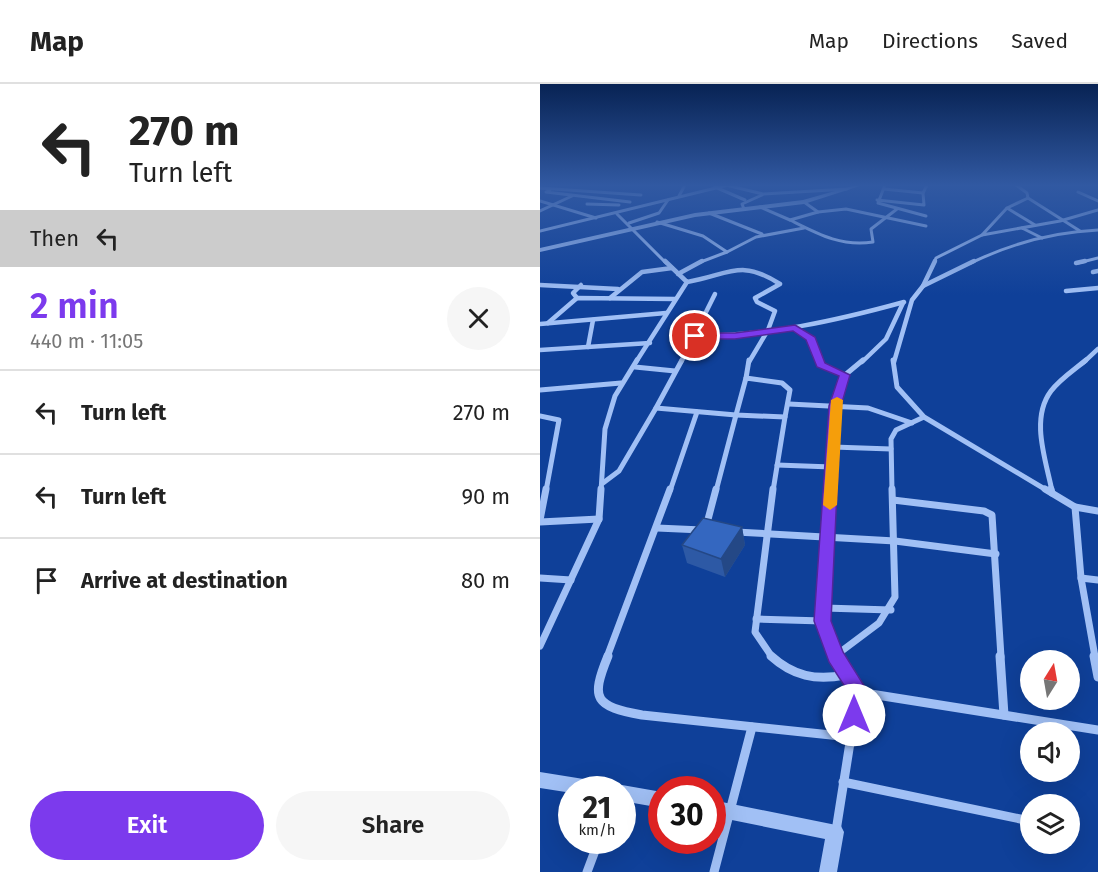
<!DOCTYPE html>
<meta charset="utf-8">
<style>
body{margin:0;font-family:"Fira Sans",sans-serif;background:#f6f6f6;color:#222;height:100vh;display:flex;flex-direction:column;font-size:22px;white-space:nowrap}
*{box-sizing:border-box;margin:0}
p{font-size:20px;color:#767676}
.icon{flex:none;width:33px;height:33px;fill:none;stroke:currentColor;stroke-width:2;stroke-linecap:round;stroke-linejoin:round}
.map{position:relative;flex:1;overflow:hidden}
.drawer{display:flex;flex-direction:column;background:#fff;width:540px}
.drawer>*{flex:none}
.hud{background:#fff;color:#222;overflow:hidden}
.needle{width:39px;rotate:11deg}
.controls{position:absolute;left:480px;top:566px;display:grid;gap:12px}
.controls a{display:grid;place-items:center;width:60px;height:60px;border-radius:50%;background:#fff;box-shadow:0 6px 24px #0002;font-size:30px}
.speed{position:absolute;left:18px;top:692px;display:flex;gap:12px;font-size:30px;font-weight:700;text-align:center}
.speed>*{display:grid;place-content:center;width:78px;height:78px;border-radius:50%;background:#fff;box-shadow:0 6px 24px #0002;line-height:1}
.speed small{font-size:15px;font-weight:400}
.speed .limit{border:9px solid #d22;background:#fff;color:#111}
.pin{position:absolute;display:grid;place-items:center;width:51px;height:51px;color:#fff;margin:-26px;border:3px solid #fff;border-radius:50%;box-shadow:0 2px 6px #0007}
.me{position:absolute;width:66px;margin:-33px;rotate:0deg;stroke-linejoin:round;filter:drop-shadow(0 0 4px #0008)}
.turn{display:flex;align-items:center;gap:21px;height:126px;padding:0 30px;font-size:27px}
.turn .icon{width:78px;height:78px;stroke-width:2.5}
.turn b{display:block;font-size:42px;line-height:51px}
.then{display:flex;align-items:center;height:57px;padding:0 30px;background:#0003;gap:12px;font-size:22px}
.round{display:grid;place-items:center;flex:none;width:63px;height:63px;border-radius:32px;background:#f6f6f6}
.summary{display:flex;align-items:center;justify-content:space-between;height:102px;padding:0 30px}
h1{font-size:36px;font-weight:600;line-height:45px;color:#7c3aed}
.cta{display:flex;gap:12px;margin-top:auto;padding:12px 30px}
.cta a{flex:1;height:69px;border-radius:36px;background:#7c3aed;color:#fff;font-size:24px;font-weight:600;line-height:69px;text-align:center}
.cta a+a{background:#f6f6f6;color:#222}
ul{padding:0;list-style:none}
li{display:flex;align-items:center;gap:18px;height:84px;padding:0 30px;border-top:2px solid #e0e0e0}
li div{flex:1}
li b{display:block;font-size:22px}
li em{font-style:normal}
header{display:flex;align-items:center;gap:36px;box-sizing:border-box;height:84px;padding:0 30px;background:#fff;border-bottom:2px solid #e0e0e0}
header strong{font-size:28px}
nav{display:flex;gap:33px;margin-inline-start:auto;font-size:21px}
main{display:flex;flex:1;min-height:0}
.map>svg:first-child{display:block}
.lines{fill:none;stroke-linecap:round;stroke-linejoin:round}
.minor-far4{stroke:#a1c0f5;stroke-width:3}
.minor-far3{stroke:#a1c0f5;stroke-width:4.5}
.minor-far2{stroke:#a1c0f5;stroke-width:5}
.minor-far1{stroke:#a1c0f5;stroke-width:7}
.minor{stroke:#a1c0f5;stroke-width:9}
.tertiary{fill:#a1c0f5;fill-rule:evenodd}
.wall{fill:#2d59a5}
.shaded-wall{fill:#244886}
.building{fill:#3467c0;stroke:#244886;stroke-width:1.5}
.route{fill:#7c3aed;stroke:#51269a;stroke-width:1.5}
.slow{fill:#f59e0b}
</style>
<header>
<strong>Map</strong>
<nav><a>Map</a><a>Directions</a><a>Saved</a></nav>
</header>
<main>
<section class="drawer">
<div class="hud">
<div class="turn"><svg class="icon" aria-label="left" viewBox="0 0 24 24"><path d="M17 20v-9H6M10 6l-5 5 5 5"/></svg><div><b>270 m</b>Turn left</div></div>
<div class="then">Then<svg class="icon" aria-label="left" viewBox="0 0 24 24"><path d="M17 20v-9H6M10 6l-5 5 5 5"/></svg></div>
</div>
<div class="summary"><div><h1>2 min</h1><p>440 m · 11:05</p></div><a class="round"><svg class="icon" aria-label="close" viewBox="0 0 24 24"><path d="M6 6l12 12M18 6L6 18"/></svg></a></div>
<ul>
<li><svg class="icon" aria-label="left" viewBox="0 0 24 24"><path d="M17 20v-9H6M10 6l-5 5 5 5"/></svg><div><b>Turn left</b></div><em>270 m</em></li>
<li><svg class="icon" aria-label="left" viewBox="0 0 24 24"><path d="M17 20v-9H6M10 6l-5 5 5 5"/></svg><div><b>Turn left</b></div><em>90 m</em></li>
<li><svg class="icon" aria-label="arrive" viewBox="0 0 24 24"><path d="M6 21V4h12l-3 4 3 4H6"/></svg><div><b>Arrive at destination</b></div><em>80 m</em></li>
</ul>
<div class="cta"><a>Exit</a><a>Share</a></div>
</section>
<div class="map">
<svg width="558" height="788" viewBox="0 0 558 788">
<rect width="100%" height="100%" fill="#0f4099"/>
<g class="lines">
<g class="minor-far4">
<path d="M186 101 223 110 307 105"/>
<path d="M345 101 338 119 386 132"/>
<path d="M476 101 487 109 488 114 540 147"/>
<path d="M175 103 205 116"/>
<path d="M0 104 101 111"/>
<path d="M344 105 383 109"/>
<path d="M10 106 6 108 90 118"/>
<path d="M538 108 558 117"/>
<path d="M139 112 145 101"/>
<path d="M488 114 467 124 495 141"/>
<path d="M337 116 384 121 383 109 387 101"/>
<path d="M0 117 56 134"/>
<path d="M264 118 278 128 306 125 386 142"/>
<path d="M47 120 79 121"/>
<path d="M220 123 250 136"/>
<path d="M467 124 442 151 520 137 558 126"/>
<path d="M204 125 202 120 222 111"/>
<path d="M0 127 32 112"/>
<path d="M278 128 250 136C278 150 301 163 333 158L331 145 357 125"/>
<path d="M169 129 222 150"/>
<path d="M77 130 126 179"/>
<path d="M117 138 163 152 187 168 158 179"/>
<path d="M89 139 119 129 128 116"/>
<path d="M482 144 502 154"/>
<path d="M0 147 188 101"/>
<path d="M187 168 216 153 264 144"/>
<path d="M394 179 396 174 442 151"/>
<path d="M431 179C470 160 515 148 558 146"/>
<path d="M538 179 558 174"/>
</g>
<g class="minor-far3">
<path d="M125 177 147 198C189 191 200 174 240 200L215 214 217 218 235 227 228 246 209 278"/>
<path d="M536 179 545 177"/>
<path d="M553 188 558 187"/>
<path d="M138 190 162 177"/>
<path d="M0 201 78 205"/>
<path d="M383 202 395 177"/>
<path d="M526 207 558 204"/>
<path d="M37 214 33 209 41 201"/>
<path d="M70 214 102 188 132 184"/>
<path d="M8 239 37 214 135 215"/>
<path d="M0 240 126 229"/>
<path d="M255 244 271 255 280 278"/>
<path d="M155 252C227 252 295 237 364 218"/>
<path d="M48 263 53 236"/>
<path d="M0 266 110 259"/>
<path d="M96 278 147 198"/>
<path d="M141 278 175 210"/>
<path d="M322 278 346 255 363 219"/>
<path d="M354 278 372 216 383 202 434 177"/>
<path d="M544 278 558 265"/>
</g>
<g class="minor-far2">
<path d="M142 276 116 324 196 331"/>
<path d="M279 276 281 281 305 291"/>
<path d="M353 276 357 303 384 333 508 407"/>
<path d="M95 283 135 287"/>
<path d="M206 294 209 276"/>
<path d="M206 294 242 299 250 306 245 333 196 331Z"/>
<path d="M0 306 81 299"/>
<path d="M249 320 328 324 372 339"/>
<path d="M0 332 19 336 6 407"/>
<path d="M293 363 351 365"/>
<path d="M237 381 292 383"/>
<path d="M63 399 79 387 116 324"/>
<path d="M61 407 65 345 75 312 97 276"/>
<path d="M130 407 157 328"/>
<path d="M176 407 196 331"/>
<path d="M233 407 245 333"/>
<path d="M290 407 295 322 305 291 323 276"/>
<path d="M352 407 351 355 356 346 384 333"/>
<path d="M512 407C506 376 490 335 511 307 520 295 534 286 546 276"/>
</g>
<g class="minor-far1">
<path d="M290 405 283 537 296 573"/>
<path d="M505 405 535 423 558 427"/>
<path d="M511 405 512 409"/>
<path d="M353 416 444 427 452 431 461 573"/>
<path d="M535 423 541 494 555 573"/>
<path d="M0 436 6 405"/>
<path d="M0 438 59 435"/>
<path d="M166 443 176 405"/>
<path d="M117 444 162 446"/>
<path d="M196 448 355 457 456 470"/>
<path d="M0 494 31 496"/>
<path d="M541 494 558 496"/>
<path d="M284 524 351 526"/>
<path d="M216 535 283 537"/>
<path d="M0 562 59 435 61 405"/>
<path d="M295 572 339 539 355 513 352 405"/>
<path d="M67 573 130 405"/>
<path d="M232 573 215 548 233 405"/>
</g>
<g class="minor">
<path d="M68 572C50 616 55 622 102 631L310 653"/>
<path d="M231 572C253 592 276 597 305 591"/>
<path d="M295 572 318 608 558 646"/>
<path d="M460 572 464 631"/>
<path d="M554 572 558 593"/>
<path d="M303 698 490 737"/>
<path d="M296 747 318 608"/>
<path d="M47 788 59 756"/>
<path d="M174 788 212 643"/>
</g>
<g class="tertiary">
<path d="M316 101H323L264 120 155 133 0 168V164L155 129 263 116Z"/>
<path d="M0 688 56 697 62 699 64 705H32V709L0 704Z"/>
<path d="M82 701 122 708V724L82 717V705H75Z"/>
<path d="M172 716 301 742 304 748 297 788H279L285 755 172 732Z"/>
</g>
</g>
<path class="wall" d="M202 443 205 461 185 493 147 479 142 461Z"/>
<path class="shaded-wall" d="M202 443 205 461 185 493 181 475Z"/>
<path class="building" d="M163 434 202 443 181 475 142 461Z"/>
<linearGradient id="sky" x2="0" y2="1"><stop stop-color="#082354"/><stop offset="0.48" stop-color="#3159a2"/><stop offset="1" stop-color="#3159a2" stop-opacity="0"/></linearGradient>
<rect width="558" height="211" fill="url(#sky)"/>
<path class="route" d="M255 241 275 253 285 279 310 291 301 322 291 537 303 568 328 608 321 637 314 640 307 637 304 631 309 609 289 578 274 537 289 322 299 292 277 283 266 256 253 247 195 255H155L150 252 155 249H195Z"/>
<path class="slow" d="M297 313 303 316 297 421 290 426 283 421 291 316Z"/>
</svg>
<div class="controls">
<a><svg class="needle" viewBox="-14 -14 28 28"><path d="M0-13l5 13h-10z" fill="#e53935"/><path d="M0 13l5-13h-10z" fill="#767676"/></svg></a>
<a><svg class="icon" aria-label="sound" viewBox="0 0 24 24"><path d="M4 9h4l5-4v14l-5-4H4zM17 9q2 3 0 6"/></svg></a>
<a><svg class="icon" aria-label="layers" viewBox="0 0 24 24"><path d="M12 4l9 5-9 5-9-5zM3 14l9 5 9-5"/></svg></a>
</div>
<div class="speed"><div>21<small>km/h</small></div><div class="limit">30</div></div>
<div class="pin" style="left:155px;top:252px;background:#d93025"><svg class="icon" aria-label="arrive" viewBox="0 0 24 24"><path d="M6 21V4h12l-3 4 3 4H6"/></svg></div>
<svg class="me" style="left:314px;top:631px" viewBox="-20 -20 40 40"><circle r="19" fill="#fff"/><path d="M0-13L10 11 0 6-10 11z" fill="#7c3aed"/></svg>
</div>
</main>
